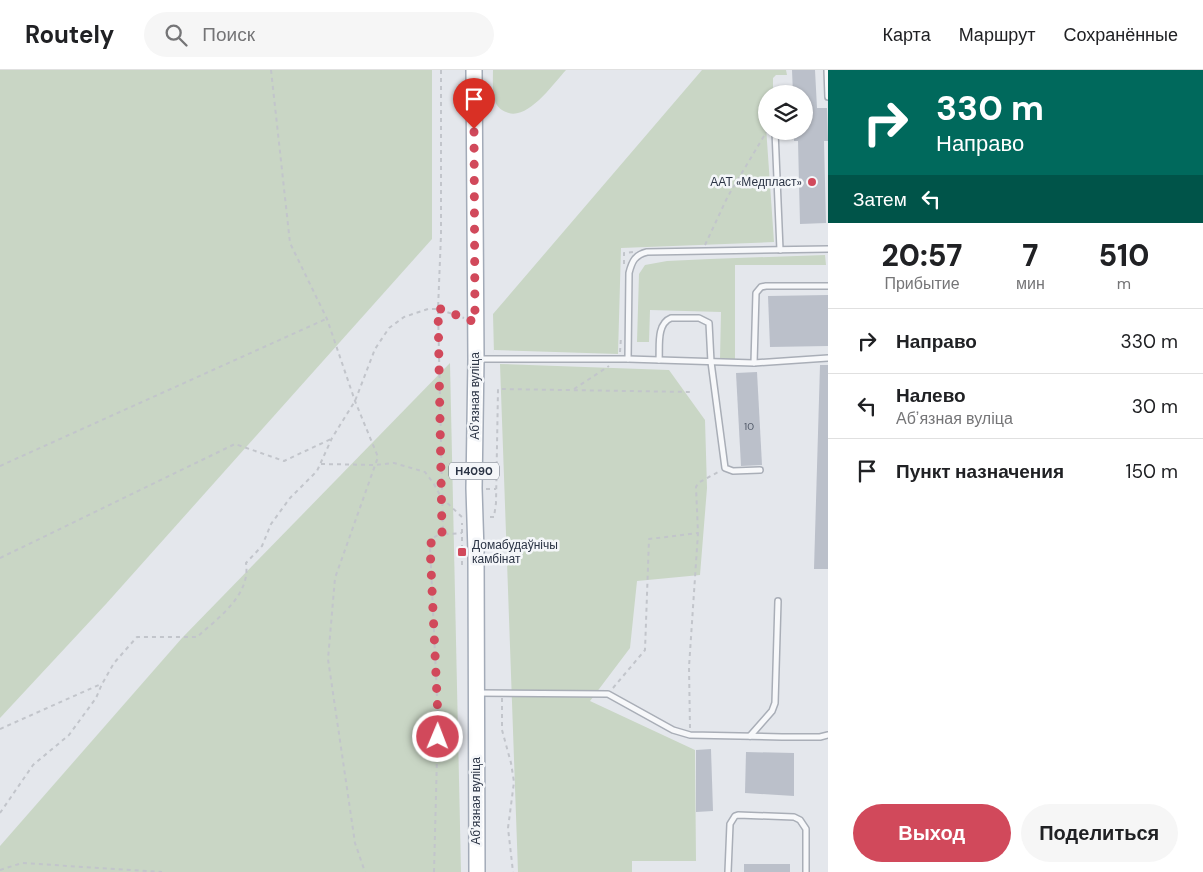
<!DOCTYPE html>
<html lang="ru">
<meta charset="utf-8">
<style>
body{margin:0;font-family:"DM Sans",sans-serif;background:#f6f6f6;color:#202124;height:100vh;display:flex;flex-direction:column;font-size:19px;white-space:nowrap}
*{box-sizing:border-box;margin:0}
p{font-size:16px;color:#757577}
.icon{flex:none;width:28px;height:28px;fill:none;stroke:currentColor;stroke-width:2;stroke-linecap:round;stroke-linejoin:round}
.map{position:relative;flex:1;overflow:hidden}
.sheet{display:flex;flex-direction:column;background:#fff;width:375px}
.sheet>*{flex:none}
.hud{background:#00695c;color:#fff;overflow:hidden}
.buttons{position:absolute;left:758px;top:15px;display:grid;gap:10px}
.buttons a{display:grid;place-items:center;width:55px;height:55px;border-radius:50%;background:#fff;box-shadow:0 1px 4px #0004;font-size:25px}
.pin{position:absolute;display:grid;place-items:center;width:42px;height:42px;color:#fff;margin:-51px -21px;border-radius:50% 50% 50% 0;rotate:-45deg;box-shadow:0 0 5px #0007}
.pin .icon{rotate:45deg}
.me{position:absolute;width:55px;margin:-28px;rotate:1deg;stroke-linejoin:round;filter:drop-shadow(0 0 4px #0008)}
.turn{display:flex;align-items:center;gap:18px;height:105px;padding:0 25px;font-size:22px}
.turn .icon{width:65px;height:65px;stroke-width:2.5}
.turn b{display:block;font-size:35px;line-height:42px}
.then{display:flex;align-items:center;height:48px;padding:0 25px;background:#0003;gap:10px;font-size:19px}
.eta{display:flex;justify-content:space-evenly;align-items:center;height:85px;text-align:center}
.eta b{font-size:30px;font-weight:800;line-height:35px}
.primary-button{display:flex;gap:10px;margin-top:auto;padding:10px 25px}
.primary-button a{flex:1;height:58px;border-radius:30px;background:#d1495b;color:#fff;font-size:20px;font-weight:800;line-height:58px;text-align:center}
.primary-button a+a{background:#f6f6f6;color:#202124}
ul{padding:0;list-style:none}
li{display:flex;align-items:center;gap:15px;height:65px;padding:0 25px;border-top:1px solid #e0e0e0}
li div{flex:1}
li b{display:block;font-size:19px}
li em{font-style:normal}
header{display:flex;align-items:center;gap:30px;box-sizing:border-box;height:70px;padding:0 25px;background:#fff;border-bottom:1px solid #e0e0e0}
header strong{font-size:24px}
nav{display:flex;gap:28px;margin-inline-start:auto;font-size:18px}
.search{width:350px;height:45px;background:#f6f6f6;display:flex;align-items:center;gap:12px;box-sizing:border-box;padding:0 18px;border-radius:28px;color:#757577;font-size:19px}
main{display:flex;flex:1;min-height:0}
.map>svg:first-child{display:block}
.green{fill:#c9d6c5}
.building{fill:#bbc0ca}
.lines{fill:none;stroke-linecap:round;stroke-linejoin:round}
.service-casing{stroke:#a9aeb7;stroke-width:8}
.primary-casing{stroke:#a3abb8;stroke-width:18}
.path{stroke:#c2c5cb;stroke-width:2;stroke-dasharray:4 4;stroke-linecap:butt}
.service{stroke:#f7f8fa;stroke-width:5}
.primary{stroke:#fff;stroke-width:15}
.route{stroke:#d1495b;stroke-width:9;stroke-dasharray:0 16.2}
.poi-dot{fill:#d1495b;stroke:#f4f6f9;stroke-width:2}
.labels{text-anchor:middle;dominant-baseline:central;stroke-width:5;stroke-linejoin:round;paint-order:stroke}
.number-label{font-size:10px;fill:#4f5766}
.shield{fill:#f4f6f9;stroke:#676e7b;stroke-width:1}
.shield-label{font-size:11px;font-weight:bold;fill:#2b3445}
.poi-label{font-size:12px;fill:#2b3445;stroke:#f4f6f9;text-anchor:end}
.street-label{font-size:12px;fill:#2b3445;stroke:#f4f6f9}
</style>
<header>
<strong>Routely</strong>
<div class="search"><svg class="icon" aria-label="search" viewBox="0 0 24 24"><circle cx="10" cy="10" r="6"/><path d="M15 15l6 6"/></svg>Поиск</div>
<nav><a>Карта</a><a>Маршрут</a><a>Сохранённые</a></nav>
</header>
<main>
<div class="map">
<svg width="828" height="802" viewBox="0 0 828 802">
<rect width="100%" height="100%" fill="#e4e7ec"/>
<g class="green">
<path d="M0 0H432V169L106 534 0 648Z"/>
<path d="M493 0H566C553 14 527 52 506 42 501 40 497 37 495 31 492 22 493 10 493 0Z"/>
<path d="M702 0H786L787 5H776L773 8V24H766V57L774 172 621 178 618 284 494 280V284L493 244Z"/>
<path d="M825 185 826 195H735V292L720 289 721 242 650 240 649 272H637L639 204 645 195 667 191 710 189Z"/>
<path d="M450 293 461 802H0V776L182 568Z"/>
<path d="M500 294 669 300 705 350 707 418 700 505 637 511 630 578 590 631 695 680 696 791H632V802H518Z"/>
</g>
<g class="building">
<path d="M792 0H815L817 38H827L828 71H824L826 153 800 154 798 71H794V61H804V24H793Z"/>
<path d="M828 225V276L770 277 768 226Z"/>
<path d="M820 295H828V499H814Z"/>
<path d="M757 302 762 395 741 396 736 303Z"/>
<path d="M711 679 713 741 696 742V680Z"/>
<path d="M746 682 794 683V726L745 723Z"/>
<rect x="744" y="794" width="46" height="8"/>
</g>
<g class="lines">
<defs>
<g id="service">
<path d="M827 0 828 27"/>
<path d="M775 61 780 180"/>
<path d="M479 289H628L629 203C632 191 635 185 647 182L828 179"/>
<path d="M628 289 754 293 828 288"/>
<path d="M659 290C660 277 656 254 671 248H699L709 253 711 292 725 398 733 401 760 400"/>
<path d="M754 293 756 223 761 217 766 216H828"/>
<path d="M479 623 608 624 673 660 690 665 782 667H820L828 665"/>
<path d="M750 666 772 641 775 633 778 531"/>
<path d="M728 802 730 754 735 746 738 745 794 747 800 750 806 759V802"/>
</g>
<path id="primary" d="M474 0 476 289 474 418 476 482 477 802"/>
</defs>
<use href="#service" class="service-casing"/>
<use href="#primary" class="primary-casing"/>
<g class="path">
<path d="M271 0 290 173 327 249 355 331 378 387 335 508 328 589 355 773 365 802"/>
<path d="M441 0V165L438 239 443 462 448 464 462 463"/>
<path d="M705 175 728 126 767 61"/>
<path d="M624 194V183L633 182"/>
<path d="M620 282 621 267"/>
<path d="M574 319 609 296"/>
<path d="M321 394 375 395 394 393 425 402 434 414 441 427 463 448"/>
<path d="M0 396 326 249"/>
<path d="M486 419H496"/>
<path d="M490 447H494L496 433 498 319 693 322"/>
<path d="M0 488 235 374 284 391 331 369"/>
<path d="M462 495V453"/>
<path d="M613 618 645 580 649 469 698 463"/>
<path d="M502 628V660L511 693 514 712 508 758 513 802"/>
<path d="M690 658 689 597 698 463 696 417 698 413 720 401"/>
<path d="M0 659 101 614"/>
<path d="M0 743 33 695 69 665 96 628 102 614 114 593 137 567H197C218 548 251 525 246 493L262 476 271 454 290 428 317 401 332 368 355 331 375 279 389 258 404 247 428 239H438L464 248"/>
<path d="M0 800 22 793 162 802"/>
<path d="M434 802 438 648 430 476 433 468 443 462"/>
</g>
<use href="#service" class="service"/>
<use href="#primary" class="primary"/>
</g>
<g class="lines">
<path class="route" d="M438 667V648L430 476 433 468 442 462 438 238 475 252 474 59"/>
</g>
<g class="poi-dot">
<circle cx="812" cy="112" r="5"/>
<rect x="457" y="477" width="10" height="10" rx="2.5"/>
</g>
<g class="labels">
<g class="number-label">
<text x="749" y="356">10</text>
</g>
<rect class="shield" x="449" y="392.5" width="50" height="17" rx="4"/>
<g class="shield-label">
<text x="474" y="401">Н4090</text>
</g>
<g class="poi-label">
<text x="802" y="112">ААТ «Медпласт»</text>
<text x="472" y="475" text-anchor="start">Домабудаўнічы<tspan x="472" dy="14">камбінат</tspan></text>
</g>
<g class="street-label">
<text transform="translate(475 326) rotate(-90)">Абʼязная вуліца</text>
<text transform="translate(476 731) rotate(-90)">Абʼязная вуліца</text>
</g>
</g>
</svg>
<div class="buttons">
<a><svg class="icon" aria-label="layers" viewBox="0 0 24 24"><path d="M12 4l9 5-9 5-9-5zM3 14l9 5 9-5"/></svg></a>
</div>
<div class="pin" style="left:474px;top:59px;background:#d93025"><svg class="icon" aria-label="arrive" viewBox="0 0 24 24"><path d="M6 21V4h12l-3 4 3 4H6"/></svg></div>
<svg class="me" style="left:438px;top:667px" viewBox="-20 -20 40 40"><circle r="17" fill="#d1495b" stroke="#fff" stroke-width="3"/><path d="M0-11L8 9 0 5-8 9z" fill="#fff"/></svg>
</div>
<section class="sheet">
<div class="hud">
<div class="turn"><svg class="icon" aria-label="right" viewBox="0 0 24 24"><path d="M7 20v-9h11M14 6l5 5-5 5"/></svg><div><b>330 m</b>Направо</div></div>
<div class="then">Затем<svg class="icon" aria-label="left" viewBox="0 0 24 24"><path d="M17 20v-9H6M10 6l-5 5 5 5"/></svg></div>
</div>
<div class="eta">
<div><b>20:57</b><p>Прибытие</p></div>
<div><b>7</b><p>мин</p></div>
<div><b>510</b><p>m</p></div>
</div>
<ul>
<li><svg class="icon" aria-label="right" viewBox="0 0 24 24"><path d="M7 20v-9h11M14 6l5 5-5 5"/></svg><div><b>Направо</b></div><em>330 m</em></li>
<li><svg class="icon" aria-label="left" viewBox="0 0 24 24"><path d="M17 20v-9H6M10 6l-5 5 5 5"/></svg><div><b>Налево</b><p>Абʼязная вуліца</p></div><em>30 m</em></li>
<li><svg class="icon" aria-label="arrive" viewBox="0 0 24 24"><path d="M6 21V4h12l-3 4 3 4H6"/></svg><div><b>Пункт назначения</b></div><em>150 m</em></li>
</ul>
<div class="primary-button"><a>Выход</a><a>Поделиться</a></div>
</section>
</main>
